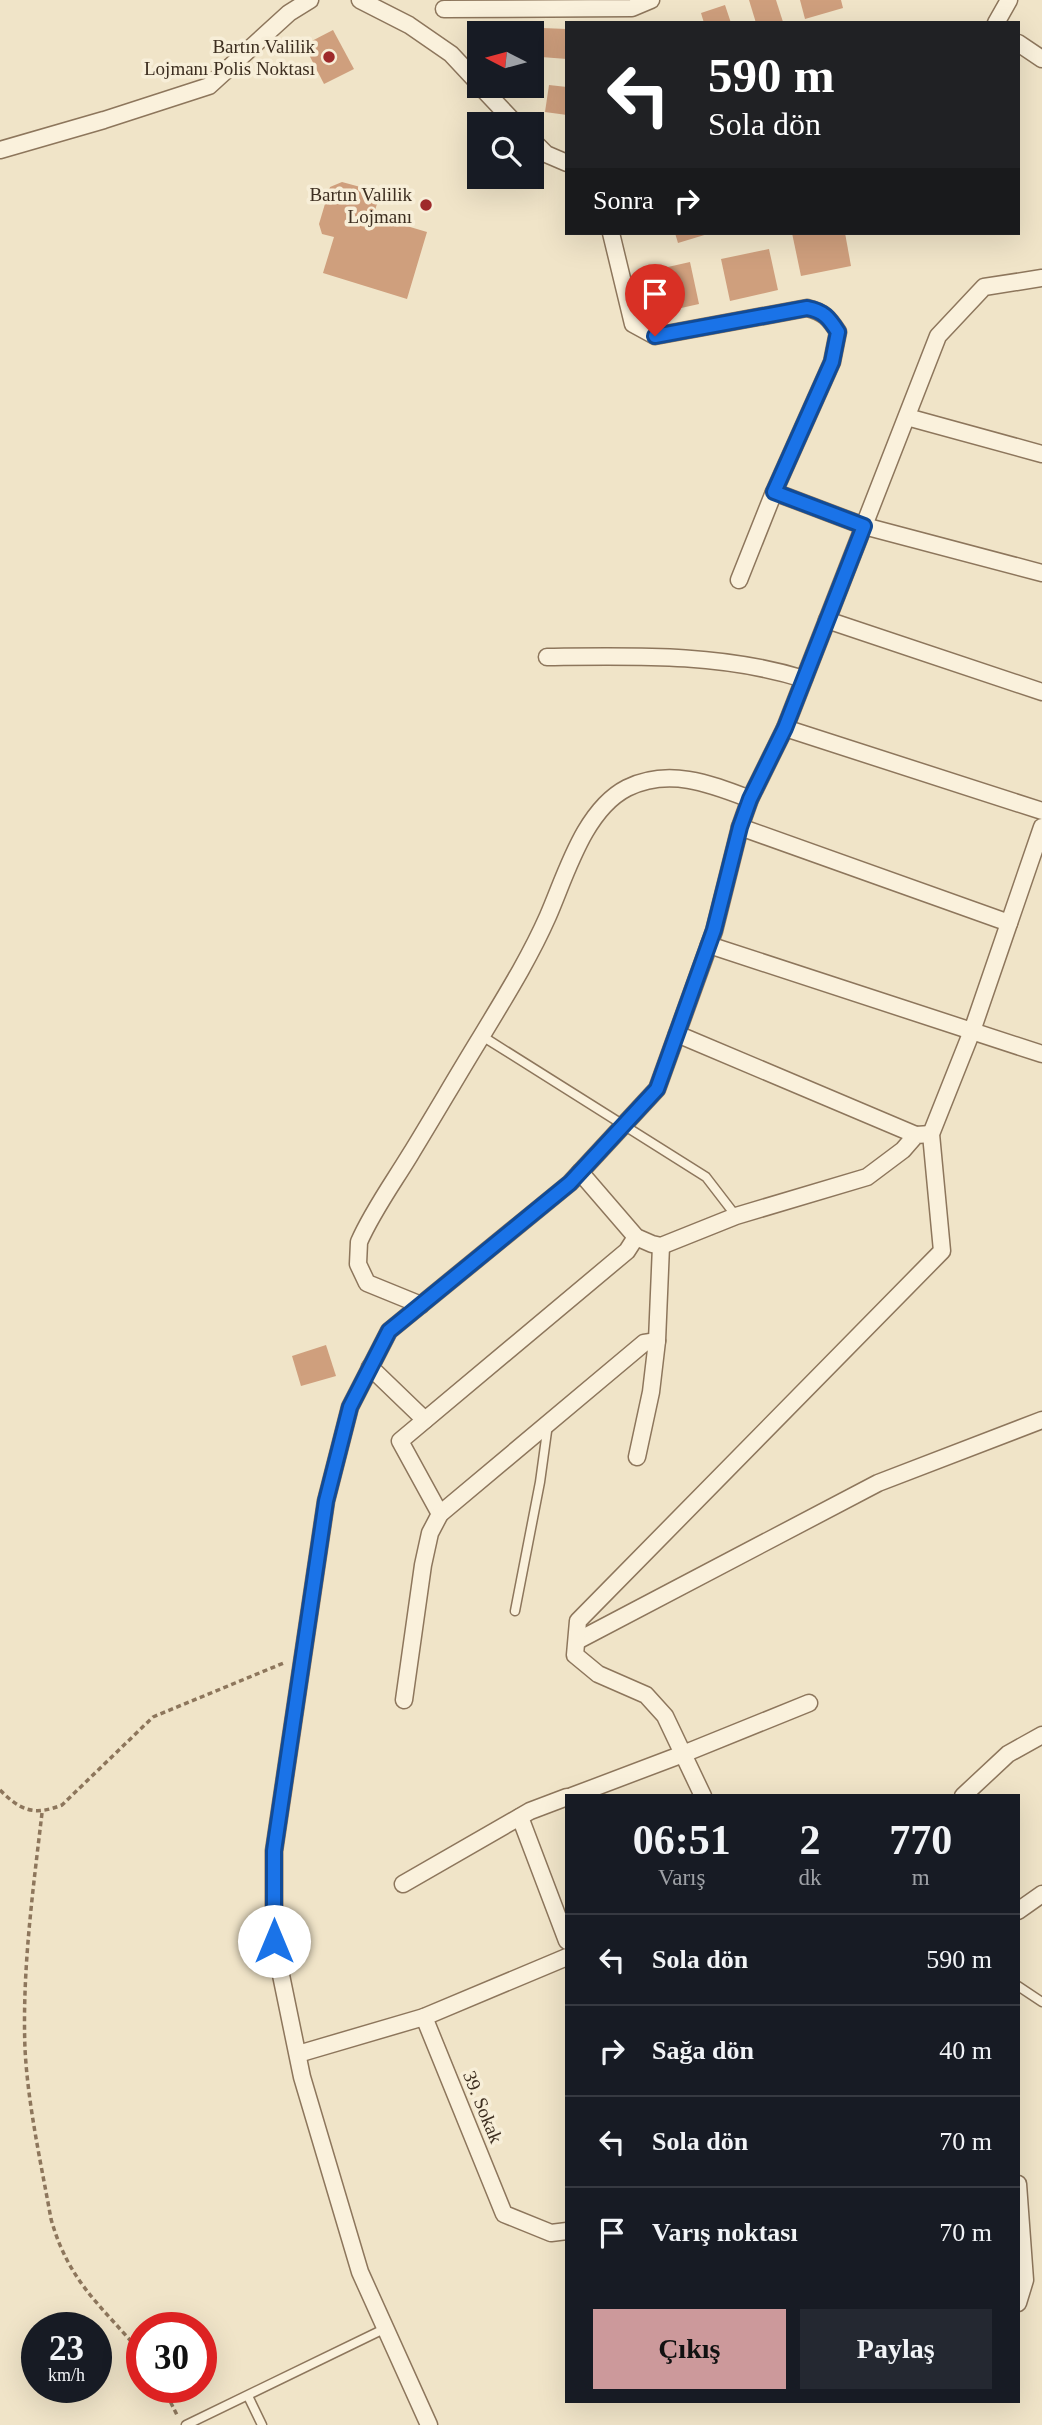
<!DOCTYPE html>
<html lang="tr">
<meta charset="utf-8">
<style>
body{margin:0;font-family:Georgia,serif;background:#242831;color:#f1f3f6;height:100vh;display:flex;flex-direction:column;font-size:26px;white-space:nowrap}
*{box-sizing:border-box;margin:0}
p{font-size:23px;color:#9ea1a6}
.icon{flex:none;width:38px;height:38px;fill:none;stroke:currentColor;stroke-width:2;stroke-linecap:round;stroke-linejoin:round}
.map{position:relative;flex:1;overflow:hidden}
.details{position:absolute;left:565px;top:1794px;width:455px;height:609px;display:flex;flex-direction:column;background:#171b24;border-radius:0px;box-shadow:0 7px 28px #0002}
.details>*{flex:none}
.hud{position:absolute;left:565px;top:21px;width:455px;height:214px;border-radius:0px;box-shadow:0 7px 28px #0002;background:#202124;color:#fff;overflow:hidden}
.needle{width:46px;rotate:276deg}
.controls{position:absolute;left:467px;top:21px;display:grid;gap:14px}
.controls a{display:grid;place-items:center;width:77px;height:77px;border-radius:0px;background:#171b24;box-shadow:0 7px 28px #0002;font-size:35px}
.speed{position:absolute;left:21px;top:2312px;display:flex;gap:14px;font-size:35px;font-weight:700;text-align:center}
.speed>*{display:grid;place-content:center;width:91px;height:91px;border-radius:50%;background:#171b24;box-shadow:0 7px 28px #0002;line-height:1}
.speed small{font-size:18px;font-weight:400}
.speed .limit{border:10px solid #d22;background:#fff;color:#111}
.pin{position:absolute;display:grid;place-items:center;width:60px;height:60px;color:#fff;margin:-72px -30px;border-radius:50% 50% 50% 0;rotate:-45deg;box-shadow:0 0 7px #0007}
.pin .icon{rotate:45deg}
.me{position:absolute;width:77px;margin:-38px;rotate:0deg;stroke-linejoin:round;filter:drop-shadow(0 0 5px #0008)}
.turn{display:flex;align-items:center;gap:24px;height:147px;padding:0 28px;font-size:32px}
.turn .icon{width:91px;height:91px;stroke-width:2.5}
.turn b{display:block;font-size:49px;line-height:60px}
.then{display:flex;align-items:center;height:66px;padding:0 28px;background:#0003;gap:14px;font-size:26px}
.eta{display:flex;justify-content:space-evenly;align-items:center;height:119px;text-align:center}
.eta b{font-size:42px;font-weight:700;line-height:49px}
.cta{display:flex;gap:14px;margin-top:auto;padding:14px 28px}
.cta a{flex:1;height:80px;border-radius:0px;background:#cc999b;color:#111;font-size:28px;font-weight:700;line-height:80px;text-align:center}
.cta a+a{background:#242831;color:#f1f3f6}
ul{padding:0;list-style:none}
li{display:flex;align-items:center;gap:21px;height:91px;padding:0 28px;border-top:2px solid #363941}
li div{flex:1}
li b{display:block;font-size:26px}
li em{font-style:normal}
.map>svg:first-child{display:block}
.building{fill:#cf9f7d}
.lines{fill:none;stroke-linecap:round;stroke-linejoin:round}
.lane-casing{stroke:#8d765c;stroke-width:11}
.street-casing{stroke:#8d765c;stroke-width:19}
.path{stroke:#8d765c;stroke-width:3.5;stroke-dasharray:5 3.5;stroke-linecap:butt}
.lane{stroke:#faf1dc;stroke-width:8}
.street{stroke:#faf1dc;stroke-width:16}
.route-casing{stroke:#114b97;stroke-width:18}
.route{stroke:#1a73e8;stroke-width:12}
.poi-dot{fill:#9e2a2b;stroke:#f7eed8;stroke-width:2.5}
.labels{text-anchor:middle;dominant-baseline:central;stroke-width:7;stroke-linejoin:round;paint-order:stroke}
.poi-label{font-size:19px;fill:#3d2e20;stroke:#f7eed8;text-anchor:end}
.street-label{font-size:19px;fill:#3d2e20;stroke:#f7eed8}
</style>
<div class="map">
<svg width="1042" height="2425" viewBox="0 0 1042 2425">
<rect width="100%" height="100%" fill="#f0e4c8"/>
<g class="building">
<path d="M749 0H776L783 22 756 23Z"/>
<path d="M800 0H841L843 8 805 19Z"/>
<path d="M725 5 731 23H704L701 13Z"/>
<path d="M542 28 567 29V59L541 57Z"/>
<path d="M333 30 354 69 324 84 304 45Z"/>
<path d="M549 85 567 87V115L545 112Z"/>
<path d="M342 182 375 191 378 201 373 216 427 232 407 299 323 273 334 237 322 234 319 224 330 187Z"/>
<path d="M675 233H711L678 243Z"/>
<path d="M792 233H845L851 266 801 276Z"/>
<path d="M769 249 778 290 730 301 721 259Z"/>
<path d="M690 262 699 304 650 315 641 273Z"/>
<path d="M326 1345 336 1376 301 1386 292 1356Z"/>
</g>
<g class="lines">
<defs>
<g id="lane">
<path d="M482 1036 706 1177 736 1216"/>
<path d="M515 1611 540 1482 548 1424"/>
<path d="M1018 1986 1042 2002"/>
<path d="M248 2396 262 2425"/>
<path d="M186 2425 386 2328"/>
</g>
<g id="street">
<path d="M360 0 409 25 451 54 480 85"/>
<path d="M444 9 632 8 651 0"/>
<path d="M996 23 1009 0"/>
<path d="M1018 43 1042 59"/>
<path d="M480 86 516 124"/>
<path d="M532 140 546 154 567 163"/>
<path d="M0 150 104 120 209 86 289 13 310 0"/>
<path d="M611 233 633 324 655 336 807 308C824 312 829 318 838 332L832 362 774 492 739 580"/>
<path d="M907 417 1042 454"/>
<path d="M774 492 864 526 1042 573"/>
<path d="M827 620 1042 692"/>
<path d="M547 657C634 656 721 653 804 679"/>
<path d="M785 728 1042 811"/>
<path d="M740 827 1009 923"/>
<path d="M709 945 1042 1054"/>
<path d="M677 1034 916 1135"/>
<path d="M580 1172 636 1237 652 1244 661 1246 736 1216 867 1177 903 1150 916 1135 931 1134"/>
<path d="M421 1305 367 1283 358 1264 359 1242C372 1212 393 1183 410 1155 434 1116 457 1076 481 1037 505 997 529 959 548 916 566 875 584 810 627 788 669 767 711 784 750 799"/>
<path d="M370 1367 425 1420"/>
<path d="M637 1457 651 1392 657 1341 661 1246"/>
<path d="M440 1514 400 1441 627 1251 636 1237"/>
<path d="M577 1641 878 1483 1042 1420"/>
<path d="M404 1700 423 1565 430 1533 440 1514 644 1343 657 1341"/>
<path d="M572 1796 683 1754 809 1703"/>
<path d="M703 1796 665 1716 646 1695 598 1674 575 1655 578 1621 942 1251 931 1134 972 1031 1042 827"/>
<path d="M963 1796 1008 1754 1042 1735"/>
<path d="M520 1817 567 1941"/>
<path d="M403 1884 530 1811 567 1797"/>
<path d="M1018 1911 1042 1894"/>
<path d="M424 2017 504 2214 551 2233 567 2231"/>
<path d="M298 2054 424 2017 567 1957"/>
<path d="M1018 2184 1025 2280 1018 2303"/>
<path d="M429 2425 360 2272 302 2077 274 1941V1851L326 1501 350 1407 389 1331 570 1183 657 1089 714 931 740 827 750 799 785 728 938 336 984 287 1042 278"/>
</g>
</defs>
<use href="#lane" class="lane-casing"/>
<use href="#street" class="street-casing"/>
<g class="path">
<path d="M0 1790C21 1811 34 1816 62 1805L153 1717 286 1662"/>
<path d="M42 1813C33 1890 22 1970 25 2049 28 2106 41 2163 51 2219 69 2283 102 2306 142 2354"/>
<path d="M163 2387 178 2417"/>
</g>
<use href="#lane" class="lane"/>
<use href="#street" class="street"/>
</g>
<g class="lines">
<defs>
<path id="route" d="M274 1941V1851L326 1501 350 1407 389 1331 570 1183 657 1089 714 930 740 827 750 799 785 728 864 526 774 492 832 362 838 332C829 318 824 311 807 308L655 336"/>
</defs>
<use href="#route" class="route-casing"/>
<use href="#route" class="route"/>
</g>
<g class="poi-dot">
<circle cx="329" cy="57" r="7"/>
<circle cx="426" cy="205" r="7"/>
</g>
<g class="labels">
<g class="poi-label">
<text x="315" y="46">Bartın Valilik<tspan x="315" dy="22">Lojmanı Polis Noktası</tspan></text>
<text x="412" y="194">Bartın Valilik<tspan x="412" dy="22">Lojmanı</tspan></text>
</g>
<g class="street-label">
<text transform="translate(483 2107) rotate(68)">39. Sokak</text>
</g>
</g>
</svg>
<div class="controls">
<a><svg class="needle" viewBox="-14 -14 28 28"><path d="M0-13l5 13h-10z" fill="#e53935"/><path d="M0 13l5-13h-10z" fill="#9ea1a6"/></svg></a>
<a><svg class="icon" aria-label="search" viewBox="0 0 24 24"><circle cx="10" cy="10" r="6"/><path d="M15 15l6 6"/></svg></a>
</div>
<div class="speed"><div>23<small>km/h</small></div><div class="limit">30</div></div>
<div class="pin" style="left:655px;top:336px;background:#d93025"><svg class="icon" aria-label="arrive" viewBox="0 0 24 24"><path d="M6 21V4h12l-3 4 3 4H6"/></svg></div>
<svg class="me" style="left:274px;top:1941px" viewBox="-20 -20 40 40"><circle r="19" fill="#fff"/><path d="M0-13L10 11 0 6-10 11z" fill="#1a73e8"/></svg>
<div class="hud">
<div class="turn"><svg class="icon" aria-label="left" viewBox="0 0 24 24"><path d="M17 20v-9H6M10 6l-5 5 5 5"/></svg><div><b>590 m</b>Sola dön</div></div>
<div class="then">Sonra<svg class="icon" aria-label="right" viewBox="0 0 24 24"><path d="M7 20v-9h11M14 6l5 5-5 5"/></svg></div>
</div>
<section class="details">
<div class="eta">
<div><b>06:51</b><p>Varış</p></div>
<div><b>2</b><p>dk</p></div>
<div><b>770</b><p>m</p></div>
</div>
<ul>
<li><svg class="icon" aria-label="left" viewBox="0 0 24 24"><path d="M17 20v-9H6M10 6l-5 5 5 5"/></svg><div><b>Sola dön</b></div><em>590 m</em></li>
<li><svg class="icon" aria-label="right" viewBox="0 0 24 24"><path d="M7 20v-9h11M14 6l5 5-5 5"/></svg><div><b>Sağa dön</b></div><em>40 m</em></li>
<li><svg class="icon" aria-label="left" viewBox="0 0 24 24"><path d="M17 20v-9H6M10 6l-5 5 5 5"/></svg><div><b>Sola dön</b></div><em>70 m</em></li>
<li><svg class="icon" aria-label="arrive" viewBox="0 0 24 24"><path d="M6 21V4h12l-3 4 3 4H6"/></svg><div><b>Varış noktası</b></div><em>70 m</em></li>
</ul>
<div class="cta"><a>Çıkış</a><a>Paylaş</a></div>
</section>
</div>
